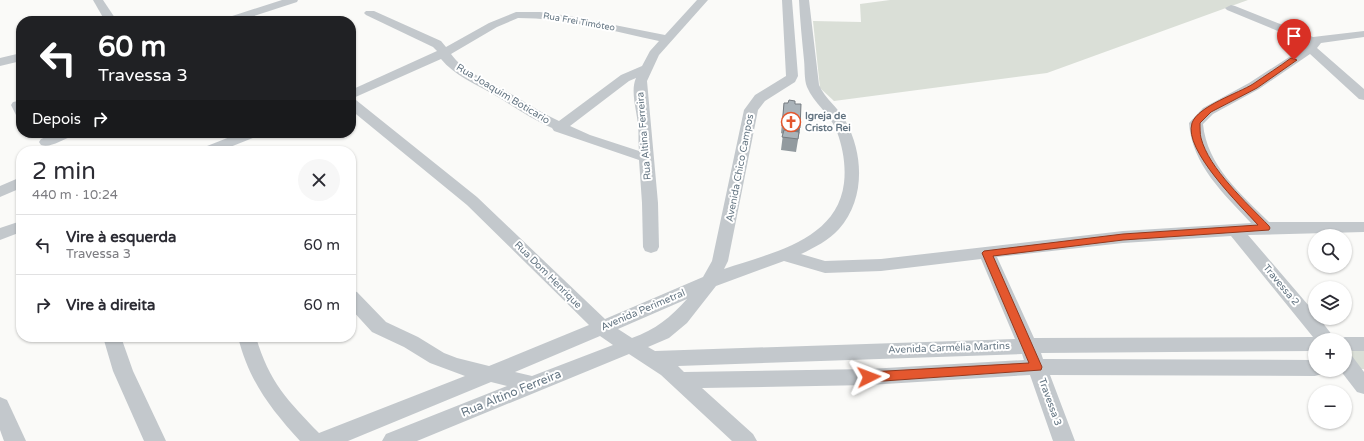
<!DOCTYPE html>
<html lang="pt">
<meta charset="utf-8">
<style>
body{margin:0;font-family:"Varela Round",sans-serif;background:#f7f7f7;color:#2b2b33;height:100vh;display:flex;flex-direction:column;font-size:15px;white-space:nowrap}
*{box-sizing:border-box;margin:0}
p{font-size:13px;color:#7c7c81}
.icon{flex:none;width:22px;height:22px;fill:none;stroke:currentColor;stroke-width:2;stroke-linecap:round;stroke-linejoin:round}
.map{position:relative;flex:1;overflow:hidden}
.panel{position:absolute;left:16px;top:146px;width:340px;height:196px;display:flex;flex-direction:column;background:#fff;border-radius:16px;box-shadow:0 1px 3px #0004}
.panel>*{flex:none}
.guide{position:absolute;left:16px;top:16px;width:340px;height:122px;border-radius:16px;box-shadow:0 1px 3px #0004;background:#202124;color:#fff;overflow:hidden}
.fabs{position:absolute;left:1308px;top:229px;display:grid;gap:8px}
.fabs a{display:grid;place-items:center;width:44px;height:44px;border-radius:50%;background:#fff;box-shadow:0 1px 3px #0004;font-size:20px}
.pin{position:absolute;display:grid;place-items:center;width:34px;height:34px;color:#fff;margin:-41px -17px;border-radius:50% 50% 50% 0;rotate:-45deg;box-shadow:0 0 4px #0007}
.pin .icon{rotate:45deg}
.me{position:absolute;width:44px;margin:-22px;rotate:87deg;stroke-linejoin:round;filter:drop-shadow(0 0 3px #0008)}
.turn{display:flex;align-items:center;gap:14px;height:84px;padding:0 16px;font-size:18px}
.turn .icon{width:52px;height:52px;stroke-width:2.5}
.turn b{display:block;font-size:28px;line-height:34px}
.then{display:flex;align-items:center;height:38px;padding:0 16px;background:#0003;gap:8px;font-size:15px}
.round{display:grid;place-items:center;flex:none;width:42px;height:42px;border-radius:21px;background:#f7f7f7}
.headline{display:flex;align-items:center;justify-content:space-between;height:68px;padding:0 16px}
h1{font-size:24px;font-weight:600;line-height:30px}
ul{padding:0;list-style:none}
li{display:flex;align-items:center;gap:12px;height:60px;padding:0 16px;border-top:1px solid #e1e1e2}
li div{flex:1}
li b{display:block;font-size:15px}
li em{font-style:normal}
.map>svg:first-child{display:block}
.green{fill:#dadfd7}
.lines{fill:none;stroke-linecap:round;stroke-linejoin:round}
.minor{fill:#c3c8cc;fill-rule:evenodd}
.wall{fill:#929a9f}
.shaded-wall{fill:#777d82}
.building{fill:#aab3b9;stroke:#777d82}
.route{fill:#e4572e;stroke:#94391e}
.labels{text-anchor:middle;dominant-baseline:central;stroke-width:4;stroke-linejoin:round;paint-order:stroke}
.far-street-label{font-size:9px;fill:#657683;stroke:#fff}
.street-label{font-size:10px;fill:#657683;stroke:#fff}
.poi-label{font-size:10px;font-weight:bold;fill:#657683;stroke:#fff;text-anchor:start}
.near-street-label{font-size:12px;fill:#657683;stroke:#fff}
</style>
<div class="map">
<svg width="1364" height="441" viewBox="0 0 1364 441">
<rect width="100%" height="100%" fill="#fafaf8"/>
<g class="green">
<path d="M890 0H1248L1047 73 834 101 820 88 813 21 861 22 860 4Z"/>
<path d="M1345 344H1364V369H1351L1345 362Z"/>
</g>
<g class="lines">
<g class="minor">
<path d="M93 0H103L117 21H105Z"/>
<path d="M282 0H298L297 2 239 21H221L223 19Z"/>
<path d="M697 0H708L659 55 647 81 658 203 659 247 657 251 651 253 645 251 643 247 642 203 639 160 554 131 552 128C531 119 513 106 493 94 475 84 454 75 441 59L351 99V90L437 51 433 47 366 15 364 13 366 11H374L441 41 446 47 489 23 516 12H540L569 16 665 35ZM518 18C566 18 613 31 659 41L650 51 642 66 621 75 559 121C539 112 522 100 502 89 485 79 463 71 451 54L497 27ZM636 78C630 91 637 111 638 125 639 134 638 142 639 151L590 135 570 126 629 81Z"/>
<path d="M782 0H792L798 76 795 82 765 101 758 110 728 261 724 269C770 253 837 241 844 183 846 166 843 148 837 132 830 113 814 104 807 87 804 79 805 69 804 60 802 40 800 20 799 0H809L819 85C825 99 839 108 846 122 864 155 865 200 839 229 829 240 814 248 801 254L825 261 881 259 1123 231 1251 223C1224 194 1192 165 1189 123L1203 108 1249 83 1303 48 1307 43 1227 10 1225 8 1231 5 1235 6 1313 37 1364 31V37L1321 43 1317 48 1364 89V100L1359 99 1310 54 1259 89 1213 114 1203 124C1207 166 1241 194 1269 222H1364V232L1248 235 1315 313V318H1319L1336 340H1315V351L1041 353 1043 359 1315 360V370H1324L1322 374 1315 376 1050 375 1075 441H1053L1030 375 869 385 702 388 753 434 757 441H732L661 375 629 354 417 441H382L386 434 507 386 491 382 348 441H300C270 408 249 381 238 337H256C269 382 288 401 319 433L465 376 430 363 404 347 372 332 351 309V290L357 292 386 322 418 337 444 353 457 358 489 366 589 325 467 205 351 110V99L356 100 477 197 605 319 703 277 712 261 744 110 755 95 786 76ZM1231 236 1313 337 1034 338 997 257 1123 243ZM981 259 1015 339 655 351 648 347 669 338 687 323 716 286 784 261 825 273 881 271ZM687 299C671 317 655 330 632 338L618 329ZM600 336 613 345 532 376 515 372ZM1022 354 1024 360 869 369 684 372 678 366Z"/>
<path d="M21 53V61L0 66V58Z"/>
<path d="M18 101 21 102V116L16 115 11 105 13 102Z"/>
<path d="M55 133H74L72 136C62 140 51 148 41 145L39 142 41 139Z"/>
<path d="M240 133H260L258 136 220 151H200L202 148Z"/>
<path d="M21 177V188L0 197V186Z"/>
<path d="M21 221V232L0 240V228Z"/>
<path d="M103 337H121L133 371 166 441H144L113 371Z"/>
<path d="M1345 337H1364V351H1345V340H1338Z"/>
<path d="M1345 354 1352 356 1364 372V394L1357 392 1340 370H1345Z"/>
<path d="M0 397 7 400 26 441H4L0 430Z"/>
</g>
</g>
<path class="wall" d="M784 103 795 104 800 128 796 152 781 150 783 134 781 133Z"/>
<path class="shaded-wall" d="M800 128 799 135 790 137 791 130Z"/>
<g class="building">
<path d="M789 100 795 101V104H801L800 128 791 130 782 126 784 103H788Z"/>
<path d="M784 130 799 132 798 139 782 137Z"/>
</g>
<path class="route" d="M1291 58 1297 60 1257 88 1211 112 1200 123C1200 128 1200 134 1201 138 1209 169 1247 203 1269 226L1270 228 1269 230 1123 240 993 256 1042 367 1041 370 869 382 865 380 864 377 865 374 869 372 1029 363 982 253 984 251 1123 234 1258 225C1241 206 1183 150 1192 123 1198 106 1239 93 1253 84 1266 75 1279 67 1291 58Z"/>
<defs>
<symbol id="church-ring" viewBox="-11 -11 22 22"><circle r="9.5" fill="#fff" stroke="#e4572e" stroke-width="1.5"/><path d="M-1.2-6h2.4v3.5h3.3v2.4h-3.3V6h-2.4V-.1h-3.3v-2.4h3.3Z" fill="#e4572e"/></symbol>
</defs>
<g fill-rule="evenodd">
<use href="#church-ring" x="780" y="111" width="22" height="22"/>
</g>
<g class="labels">
<g class="far-street-label">
<text transform="translate(579 22) rotate(10)">Rua Frei Timóteo</text>
</g>
<g class="street-label">
<text transform="translate(503 94) rotate(31)">Rua Joaquim Boticario</text>
<text transform="translate(644 136) rotate(-95)">Rua Altina Ferreira</text>
<text transform="translate(740 168) rotate(-79)">Avenida Chico Campos</text>
<text transform="translate(548 275) rotate(45)">Rua Dom Henrique</text>
<text transform="translate(1281 285) rotate(50)">Travessa 2</text>
<text transform="translate(643 310) rotate(-23)">Avenida Perimetral</text>
<text transform="translate(949 348) rotate(-2)">Avenida Carmélia Martins</text>
<text transform="translate(1050 402) rotate(70)">Travessa 3</text>
</g>
<g class="poi-label">
<text x="805" y="116">Igreja de<tspan x="805" dy="12">Cristo Rei</tspan></text>
</g>
<g class="near-street-label">
<text transform="translate(511 393) rotate(-22)">Rua Altino Ferreira</text>
</g>
</g>
</svg>
<div class="fabs">
<a><svg class="icon" aria-label="search" viewBox="0 0 24 24"><circle cx="10" cy="10" r="6"/><path d="M15 15l6 6"/></svg></a>
<a><svg class="icon" aria-label="layers" viewBox="0 0 24 24"><path d="M12 4l9 5-9 5-9-5zM3 14l9 5 9-5"/></svg></a>
<a>+</a>
<a>−</a>
</div>
<div class="pin" style="left:1294px;top:60px;background:#d93025"><svg class="icon" aria-label="arrive" viewBox="0 0 24 24"><path d="M6 21V4h12l-3 4 3 4H6"/></svg></div>
<svg class="me" style="left:869px;top:377px" viewBox="-20 -20 40 40"><path d="M0-17L14 15 0 8-14 15z" fill="#e4572e" stroke="#fff" stroke-width="4"/></svg>
<div class="guide">
<div class="turn"><svg class="icon" aria-label="left" viewBox="0 0 24 24"><path d="M17 20v-9H6M10 6l-5 5 5 5"/></svg><div><b>60 m</b>Travessa 3</div></div>
<div class="then">Depois<svg class="icon" aria-label="right" viewBox="0 0 24 24"><path d="M7 20v-9h11M14 6l5 5-5 5"/></svg></div>
</div>
<section class="panel">
<div class="headline"><div><h1>2 min</h1><p>440 m · 10:24</p></div><a class="round"><svg class="icon" aria-label="close" viewBox="0 0 24 24"><path d="M6 6l12 12M18 6L6 18"/></svg></a></div>
<ul>
<li><svg class="icon" aria-label="left" viewBox="0 0 24 24"><path d="M17 20v-9H6M10 6l-5 5 5 5"/></svg><div><b>Vire à esquerda</b><p>Travessa 3</p></div><em>60 m</em></li>
<li><svg class="icon" aria-label="right" viewBox="0 0 24 24"><path d="M7 20v-9h11M14 6l5 5-5 5"/></svg><div><b>Vire à direita</b></div><em>60 m</em></li>
</ul>
</section>
</div>
